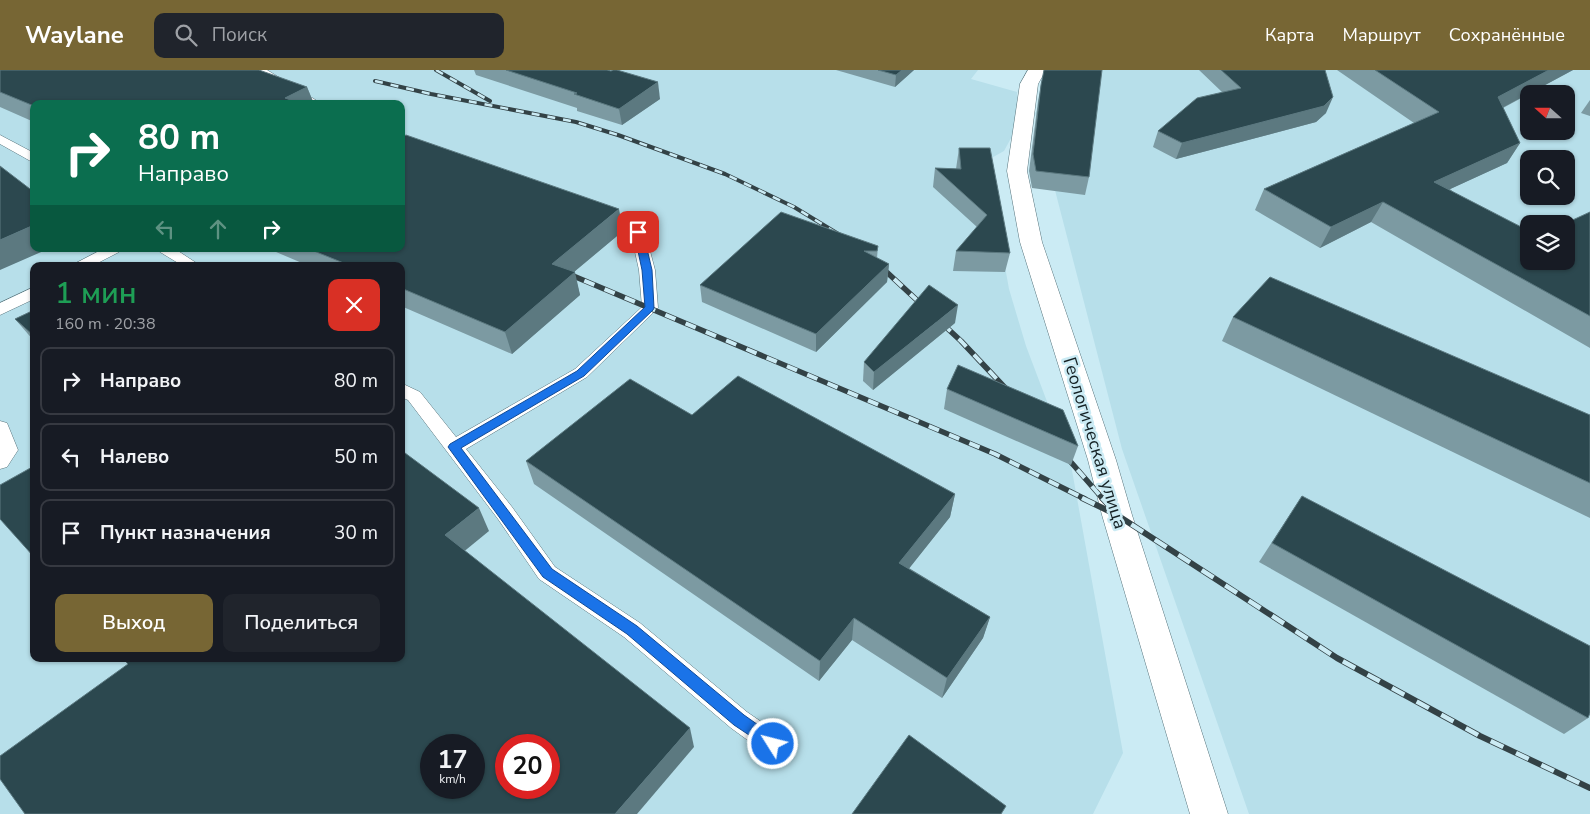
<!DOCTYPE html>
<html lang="ru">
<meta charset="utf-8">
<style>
body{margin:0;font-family:"Nunito Sans",sans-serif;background:#20242c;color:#f1f3f6;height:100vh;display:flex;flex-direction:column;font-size:19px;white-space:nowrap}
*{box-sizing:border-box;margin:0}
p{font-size:16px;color:#9ea1a6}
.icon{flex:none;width:28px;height:28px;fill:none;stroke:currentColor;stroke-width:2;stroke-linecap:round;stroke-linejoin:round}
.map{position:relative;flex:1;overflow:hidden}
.sheet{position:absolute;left:30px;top:192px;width:375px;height:400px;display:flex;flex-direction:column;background:#171b24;border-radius:10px;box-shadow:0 1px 4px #0004}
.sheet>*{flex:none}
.top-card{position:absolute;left:30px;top:30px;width:375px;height:152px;border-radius:10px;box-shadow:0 1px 4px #0004;background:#0b6e4f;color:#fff;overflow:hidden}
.needle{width:32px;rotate:291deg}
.tools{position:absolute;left:1520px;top:15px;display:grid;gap:10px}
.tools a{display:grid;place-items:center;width:55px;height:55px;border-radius:10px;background:#171b24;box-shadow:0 1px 4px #0004;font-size:25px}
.speed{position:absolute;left:420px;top:664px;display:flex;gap:10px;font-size:25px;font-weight:700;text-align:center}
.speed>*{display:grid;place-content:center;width:65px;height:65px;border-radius:50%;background:#171b24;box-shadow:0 1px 4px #0004;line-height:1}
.speed small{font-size:12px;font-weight:400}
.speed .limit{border:8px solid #d22;background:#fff;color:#111}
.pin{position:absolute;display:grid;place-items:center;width:42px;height:42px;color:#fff;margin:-21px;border-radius:10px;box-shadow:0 2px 8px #0006}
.me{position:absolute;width:55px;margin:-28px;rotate:306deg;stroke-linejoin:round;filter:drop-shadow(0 0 4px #0008)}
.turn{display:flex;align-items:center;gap:18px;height:105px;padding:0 25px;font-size:22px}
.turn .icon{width:65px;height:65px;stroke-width:2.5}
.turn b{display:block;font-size:35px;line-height:42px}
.lanes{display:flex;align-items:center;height:48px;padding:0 25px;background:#0003;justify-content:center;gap:25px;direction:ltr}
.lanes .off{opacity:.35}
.round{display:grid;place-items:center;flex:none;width:52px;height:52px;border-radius:10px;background:#20242c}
.head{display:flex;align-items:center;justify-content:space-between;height:85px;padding:0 25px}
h1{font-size:30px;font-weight:600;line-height:38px;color:#1e9e55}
.action{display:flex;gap:10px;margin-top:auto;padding:10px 25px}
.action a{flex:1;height:58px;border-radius:10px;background:#776634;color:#fff;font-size:20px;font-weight:600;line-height:58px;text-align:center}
.action a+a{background:#20242c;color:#f1f3f6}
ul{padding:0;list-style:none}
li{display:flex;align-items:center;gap:15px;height:68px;margin:0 10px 8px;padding:0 15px;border:2px solid #363941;border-radius:10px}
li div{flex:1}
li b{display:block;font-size:19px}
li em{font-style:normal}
header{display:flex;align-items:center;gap:30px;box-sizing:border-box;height:70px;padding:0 25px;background:#776634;color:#fff}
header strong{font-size:24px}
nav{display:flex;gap:28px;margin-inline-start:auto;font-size:18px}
.search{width:350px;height:45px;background:#20242c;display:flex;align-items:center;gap:12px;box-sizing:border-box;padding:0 18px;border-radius:10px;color:#9ea1a6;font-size:19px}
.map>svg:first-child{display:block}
.built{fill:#b7dfea;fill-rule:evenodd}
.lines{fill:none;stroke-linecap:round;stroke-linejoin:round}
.lane-casing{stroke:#58747c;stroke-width:1}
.street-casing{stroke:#58747c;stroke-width:1}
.lane{fill:#fff;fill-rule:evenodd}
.street{fill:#fff;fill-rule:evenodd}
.rail-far2-casing{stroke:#334246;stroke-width:4}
.rail-far1-casing{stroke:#334246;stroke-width:5.5}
.rail-casing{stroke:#334246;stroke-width:6}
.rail-far2{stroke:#cbebf4;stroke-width:2.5;stroke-dasharray:8;stroke-linecap:butt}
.rail-far1{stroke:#cbebf4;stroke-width:4;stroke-dasharray:11;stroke-linecap:butt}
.rail{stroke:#cbebf4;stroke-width:4.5;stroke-dasharray:14;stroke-linecap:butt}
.wall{fill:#7c9aa2}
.shaded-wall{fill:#5c7980}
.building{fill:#2c484f;stroke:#5c7980;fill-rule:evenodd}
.route{fill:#1a73e8;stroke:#114b97}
.labels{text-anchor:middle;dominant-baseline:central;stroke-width:5;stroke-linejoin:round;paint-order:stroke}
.street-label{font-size:18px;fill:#152124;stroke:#cbebf4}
</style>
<header>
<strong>Waylane</strong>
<div class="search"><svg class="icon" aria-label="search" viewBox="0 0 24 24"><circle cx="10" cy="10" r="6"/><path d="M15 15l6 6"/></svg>Поиск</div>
<nav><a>Карта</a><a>Маршрут</a><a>Сохранённые</a></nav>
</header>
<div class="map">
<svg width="1590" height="744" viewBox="0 0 1590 744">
<rect width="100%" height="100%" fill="#cbebf4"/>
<g class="built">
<path d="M0 0H978L971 9 1017 22V57L1004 81 986 91 1009 219 1026 276 1071 395 1123 683 1093 744H0ZM34 34H401V179H34ZM34 196H401V589H34ZM431 675H474V718H431ZM506 675H549V718H506Z"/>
<path d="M1065 0H1590V744H1249L1122 379 1035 43ZM1529 24H1566V61H1529ZM1529 89H1566V126H1529ZM1529 154H1566V191H1529Z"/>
</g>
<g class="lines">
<defs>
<g id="lane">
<path d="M253 0H267L322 34H307Z"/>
<path d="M0 65 34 83V93L0 74Z"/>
<path d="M599 135 643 159 645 162 655 200 658 238 587 307 466 379 512 437 555 497 640 553 747 642 782 666 785 674 782 682 773 686 764 682 731 658 624 567 539 509 498 449 408 330 401 327V313L420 322 456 367 575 299 642 237 639 200 631 164 594 142 592 139 594 136Z"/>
<path d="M103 179H122L119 182 92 196H73L76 193Z"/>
<path d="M158 179H175L201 196H183L160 182Z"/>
<path d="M34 217V229L0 245V233Z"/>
<path d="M0 351 7 353 18 380 7 397 0 399Z"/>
</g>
<path id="street" d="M1028 0H1046L1038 14 1027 101 1042 172 1116 390 1132 445 1228 744H1190L1102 445 1088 390 1020 172 1007 101 1020 14Z"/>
</defs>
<use href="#lane" class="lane-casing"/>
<use href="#street" class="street-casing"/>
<use href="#lane" class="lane"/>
<use href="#street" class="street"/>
<defs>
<g id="rail-far2">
<path d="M436 0 490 31"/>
<path d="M375 11 431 24 576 52 618 65 725 104 794 137 840 165"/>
</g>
<g id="rail-far1">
<path d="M878 194 961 271 1010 323"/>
<path d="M564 202 995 384 1085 429"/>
<path d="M1063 383 1103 429"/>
</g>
<g id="rail">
<path d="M1082 428 1117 445 1337 588 1480 666 1590 718"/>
<path d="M1102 428 1114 441"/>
</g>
</defs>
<use href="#rail-far2" class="rail-far2-casing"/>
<use href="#rail-far1" class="rail-far1-casing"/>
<use href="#rail" class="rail-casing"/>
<use href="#rail-far2" class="rail-far2"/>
<use href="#rail-far1" class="rail-far1"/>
<use href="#rail" class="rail"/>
</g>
<g class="wall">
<path d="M0 0 307 17 314 34H34V52L0 37Z"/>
<path d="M474 0H607L660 29 622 55 577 41V38L476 5Z"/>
<path d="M836 0H914L895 17Z"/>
<path d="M1044 0 1089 107 1085 125 1032 118 1029 101 1038 31Z"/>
<path d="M1199 0H1325L1326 43 1316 52 1176 89 1153 77 1158 61 1222 22Z"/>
<path d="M1337 0H1573L1503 38 1520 73 1507 93 1450 119 1529 191 1590 142V278L1371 152 1320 178 1255 140 1264 119 1414 53Z"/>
<path d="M1590 30V46L1581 43Z"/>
<path d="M959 78 1010 183 1005 202 953 201 956 181 977 157 933 117 935 98 956 99Z"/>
<path d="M623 161 574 202 580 225 512 284 401 236V196H309L269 179H401Z"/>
<path d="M878 176 877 188 889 194 887 212 816 282 702 232 700 215Z"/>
<path d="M34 240V271L15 249Z"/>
<path d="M1233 247 1590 345V448L1222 271Z"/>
<path d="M955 253 873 320 863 311 864 292Z"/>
<path d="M947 319 1078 376 1071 395 944 339Z"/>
<path d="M692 345 955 424 950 447 909 498 990 547 983 568 942 628 852 570 819 611 534 414 526 391Z"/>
<path d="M1302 426 1588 648 1564 664 1259 492Z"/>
</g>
<g class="shaded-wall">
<path d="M902 0H914L895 17 896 5Z"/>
<path d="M1549 0H1573L1485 47 1498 27Z"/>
<path d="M658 12 660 29 622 55 619 39Z"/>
<path d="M307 17 314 34H288L285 28Z"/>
<path d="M1333 27 1326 43 1316 52 1176 89 1182 73Z"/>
<path d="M1520 73 1507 93 1422 132 1434 112Z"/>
<path d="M1383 132 1371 152 1320 178 1331 157Z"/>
<path d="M619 139 623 161 557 216 552 194Z"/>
<path d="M34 155V179H48L0 200V170Z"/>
<path d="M889 194 887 212 816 282V264Z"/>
<path d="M575 202 580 225 512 284 505 262Z"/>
<path d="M958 235 955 253 873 320 874 302Z"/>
<path d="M955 424 950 447 896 515 899 493Z"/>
<path d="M479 438 489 461 456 488 445 465Z"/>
<path d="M990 547 983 568 942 628 947 608Z"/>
<path d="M854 548 852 570 819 611 820 591Z"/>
<path d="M690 658 694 677 637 744H615Z"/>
</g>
<g class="building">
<path d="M0 0H259L307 17 285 28 302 34H34V36L0 22Z"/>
<path d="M506 0H607L611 1 613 0H617L658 12 619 39 574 24 577 23Z"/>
<path d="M878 0H902L896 5Z"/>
<path d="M1044 0H1102L1089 107 1036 101 1033 84 1041 15Z"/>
<path d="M1221 0H1325L1333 27 1324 36 1182 73 1158 61 1197 28 1241 18Z"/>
<path d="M1375 0H1549L1498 27 1520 73 1434 112 1529 161V191H1566V154H1564L1590 142V246L1383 132 1331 157 1264 119 1439 42Z"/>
<path d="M406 65 619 139 552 194 575 202 505 262 401 218V196H351L309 179H401V68Z"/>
<path d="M959 78H990L1010 183 956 181 987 145 935 98 961 99Z"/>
<path d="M0 96 34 122V155L0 170Z"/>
<path d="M781 142 878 176 877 181H864L889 194 816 264 700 215Z"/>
<path d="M1270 207 1590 345V413L1233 247Z"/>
<path d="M929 215 958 235 874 302 864 292Z"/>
<path d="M34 240V266L15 249Z"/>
<path d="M958 295 1063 340 1078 376 947 319Z"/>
<path d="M738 306 955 424 899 493 990 547 947 608 854 548 820 591 526 391 630 309 692 345Z"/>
<path d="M401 380 479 438 445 465 690 658 615 744H25L0 709V686L128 594 123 589H401ZM431 675H474V718H431ZM506 675H549V718H506Z"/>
<path d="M34 396V487L0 449V415Z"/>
<path d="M1302 426 1590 576V643L1588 648 1272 473Z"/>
<path d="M909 665 1006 736 1001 744H852Z"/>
</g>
<path class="route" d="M638 159 643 162 652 200 654 238 653 240 584 306 461 378 552 499 637 556 744 645 778 669 780 674 778 679 773 681 734 655 627 564 543 507 448 377 450 374 577 301 645 237 642 200 634 162Z"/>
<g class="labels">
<g class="street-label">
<text transform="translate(1095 373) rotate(73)">Геологическая улица</text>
</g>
</g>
</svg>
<div class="tools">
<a><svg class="needle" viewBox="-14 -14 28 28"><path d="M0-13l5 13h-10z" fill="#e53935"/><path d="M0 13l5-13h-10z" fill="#9ea1a6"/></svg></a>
<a><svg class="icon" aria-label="search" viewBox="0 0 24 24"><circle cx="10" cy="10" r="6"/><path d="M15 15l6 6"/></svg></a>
<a><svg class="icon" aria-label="layers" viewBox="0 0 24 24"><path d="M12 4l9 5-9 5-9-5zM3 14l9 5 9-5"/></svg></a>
</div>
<div class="speed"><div>17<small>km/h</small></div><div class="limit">20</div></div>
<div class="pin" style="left:638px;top:162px;background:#d93025"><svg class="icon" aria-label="arrive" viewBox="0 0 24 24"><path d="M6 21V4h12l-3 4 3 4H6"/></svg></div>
<svg class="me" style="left:773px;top:674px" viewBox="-20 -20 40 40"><circle r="17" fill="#1a73e8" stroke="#fff" stroke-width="3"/><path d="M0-11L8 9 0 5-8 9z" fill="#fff"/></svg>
<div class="top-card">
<div class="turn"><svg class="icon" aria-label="right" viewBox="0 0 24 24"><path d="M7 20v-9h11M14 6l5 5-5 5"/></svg><div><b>80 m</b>Направо</div></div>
<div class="lanes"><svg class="icon off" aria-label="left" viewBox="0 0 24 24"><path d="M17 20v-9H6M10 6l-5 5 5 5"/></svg><svg class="icon off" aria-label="ahead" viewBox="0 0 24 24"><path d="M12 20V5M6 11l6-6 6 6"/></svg><svg class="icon" aria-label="right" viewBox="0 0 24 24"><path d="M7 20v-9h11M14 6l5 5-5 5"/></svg></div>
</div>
<section class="sheet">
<div class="head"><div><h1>1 мин</h1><p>160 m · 20:38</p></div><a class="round" style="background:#d93025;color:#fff"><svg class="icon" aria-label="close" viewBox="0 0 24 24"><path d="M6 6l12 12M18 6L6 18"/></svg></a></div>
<ul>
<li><svg class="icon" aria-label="right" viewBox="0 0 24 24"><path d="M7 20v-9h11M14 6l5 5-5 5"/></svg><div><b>Направо</b></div><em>80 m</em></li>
<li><svg class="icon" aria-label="left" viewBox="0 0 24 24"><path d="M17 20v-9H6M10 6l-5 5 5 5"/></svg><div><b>Налево</b></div><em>50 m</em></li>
<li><svg class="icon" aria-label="arrive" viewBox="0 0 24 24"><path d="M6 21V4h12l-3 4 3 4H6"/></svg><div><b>Пункт назначения</b></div><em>30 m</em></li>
</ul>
<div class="action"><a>Выход</a><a>Поделиться</a></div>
</section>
</div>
